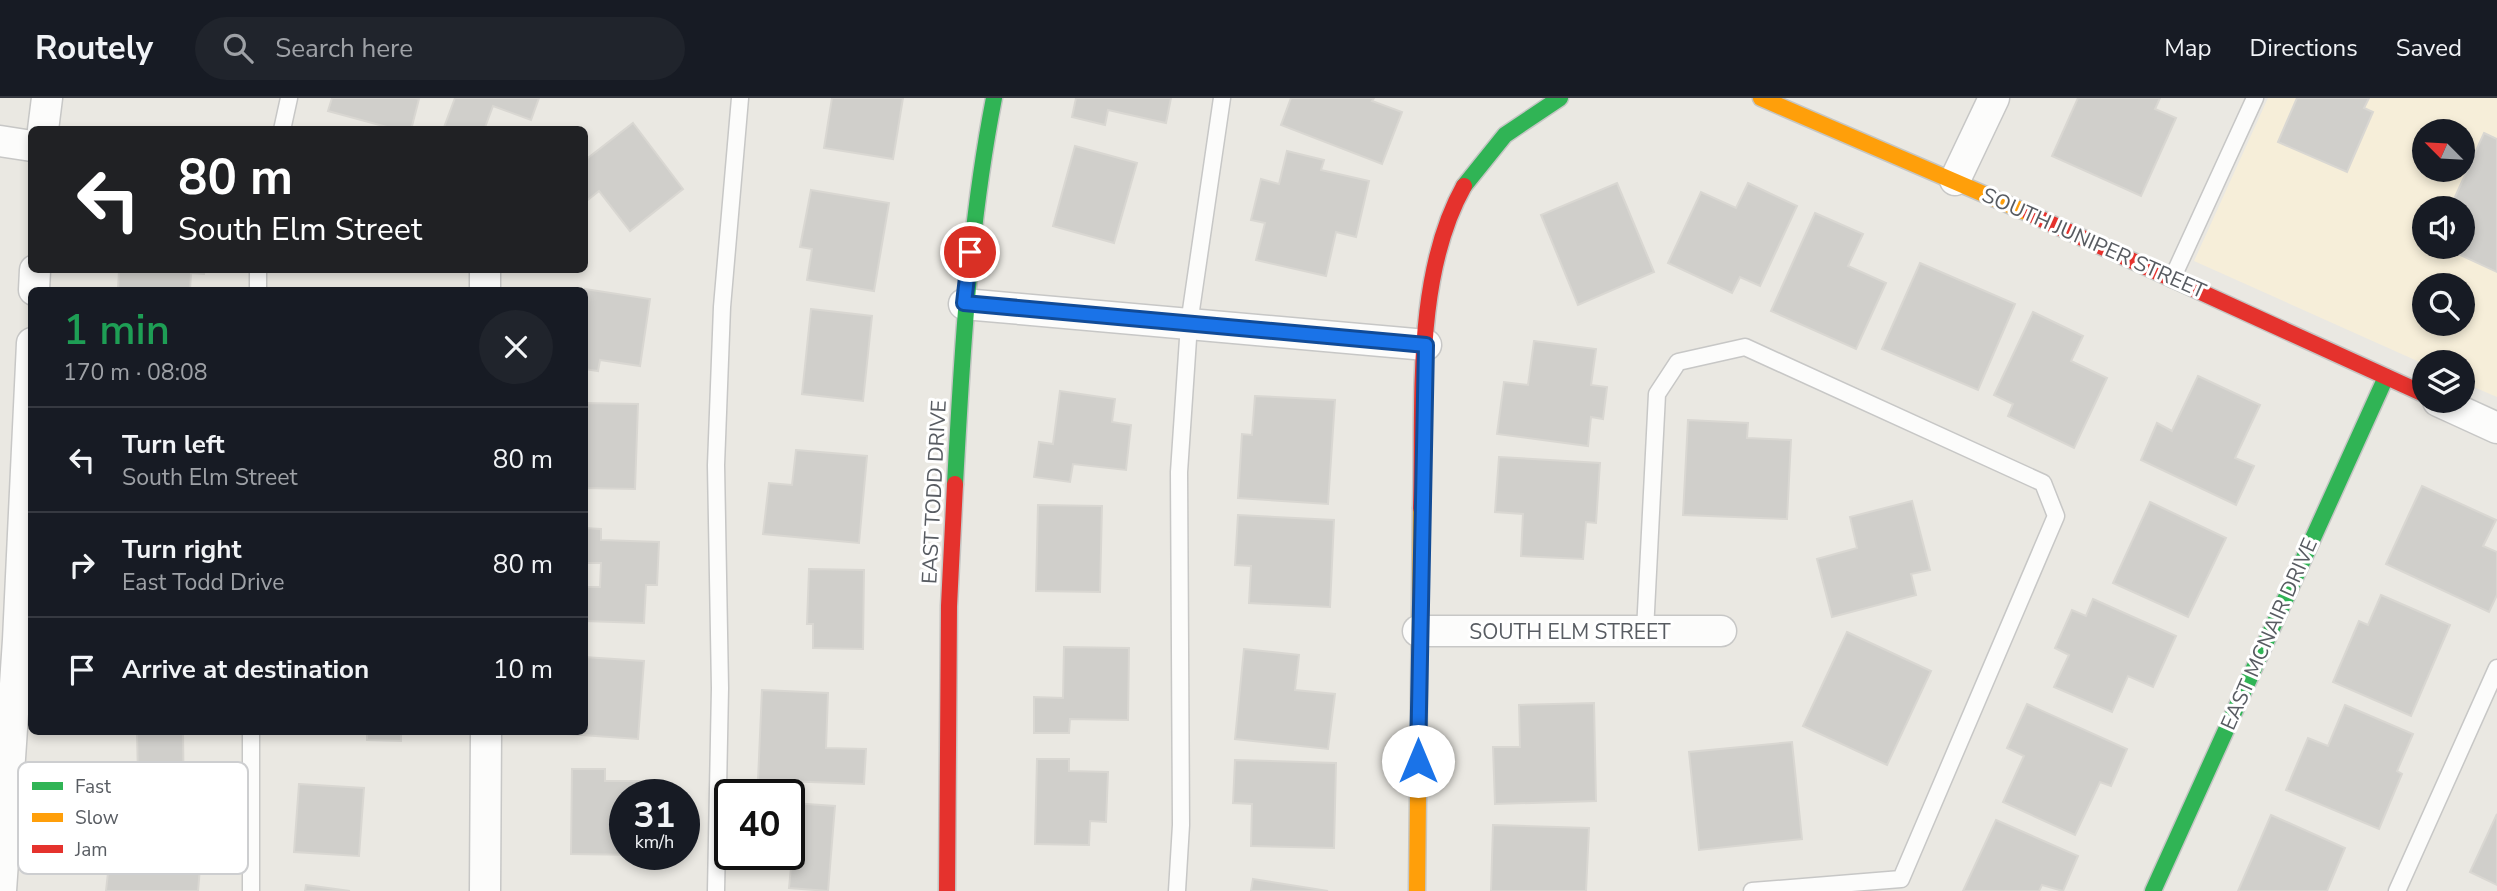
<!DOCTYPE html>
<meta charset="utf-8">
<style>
body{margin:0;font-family:"Nunito Sans",sans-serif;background:#20242c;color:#f1f3f6;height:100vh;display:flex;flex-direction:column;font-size:26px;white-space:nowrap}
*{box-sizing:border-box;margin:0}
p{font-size:23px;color:#9ea1a6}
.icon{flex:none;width:38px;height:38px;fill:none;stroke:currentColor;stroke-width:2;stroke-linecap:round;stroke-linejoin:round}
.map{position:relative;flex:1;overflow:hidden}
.side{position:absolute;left:28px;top:189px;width:560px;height:448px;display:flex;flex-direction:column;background:#171b24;border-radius:10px;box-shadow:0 4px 10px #0003}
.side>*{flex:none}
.top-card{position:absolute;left:28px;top:28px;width:560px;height:147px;border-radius:10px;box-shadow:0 4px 10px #0003;background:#202124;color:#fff;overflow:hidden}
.needle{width:46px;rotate:294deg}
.controls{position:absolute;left:2412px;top:21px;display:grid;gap:14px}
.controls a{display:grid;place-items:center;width:63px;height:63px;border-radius:50%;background:#171b24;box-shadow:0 4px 10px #0003;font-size:35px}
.speed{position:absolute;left:609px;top:681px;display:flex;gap:14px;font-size:35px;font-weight:700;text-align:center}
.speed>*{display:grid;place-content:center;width:91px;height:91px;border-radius:50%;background:#171b24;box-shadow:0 4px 10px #0003;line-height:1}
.speed small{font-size:18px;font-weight:400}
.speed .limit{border:4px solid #111;border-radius:10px;background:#fff;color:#111}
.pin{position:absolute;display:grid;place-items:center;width:60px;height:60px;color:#fff;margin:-30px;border:4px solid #fff;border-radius:50%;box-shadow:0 2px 7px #0007}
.me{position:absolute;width:77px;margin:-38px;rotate:0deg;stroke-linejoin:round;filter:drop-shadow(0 0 5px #0008)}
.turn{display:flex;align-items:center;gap:24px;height:147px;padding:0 35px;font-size:32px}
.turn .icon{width:91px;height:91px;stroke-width:2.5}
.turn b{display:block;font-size:49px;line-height:60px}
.round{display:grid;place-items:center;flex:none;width:74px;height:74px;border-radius:37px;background:#20242c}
.headline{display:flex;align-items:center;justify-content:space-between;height:119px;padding:0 35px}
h1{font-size:42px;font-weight:600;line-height:52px;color:#1e9e55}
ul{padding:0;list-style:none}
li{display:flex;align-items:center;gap:21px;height:105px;padding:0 35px;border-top:2px solid #363941}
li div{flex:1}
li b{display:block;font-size:26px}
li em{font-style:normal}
header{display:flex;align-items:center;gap:42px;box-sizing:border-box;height:98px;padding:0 35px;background:#171b24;border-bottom:2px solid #363941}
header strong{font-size:33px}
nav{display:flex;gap:38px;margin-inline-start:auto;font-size:24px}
.search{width:490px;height:63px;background:#20242c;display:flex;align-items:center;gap:18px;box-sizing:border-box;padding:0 24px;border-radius:38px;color:#9ea1a6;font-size:26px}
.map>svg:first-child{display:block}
.commercial{fill:#f6eed9;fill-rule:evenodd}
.building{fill:#d0cfcb;stroke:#d9d7d2;stroke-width:2}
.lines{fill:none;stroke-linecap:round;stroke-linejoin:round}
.lane-casing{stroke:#c7c7c6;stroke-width:19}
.street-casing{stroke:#c7c7c6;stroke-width:33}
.fast-casing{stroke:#c5c6c4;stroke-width:19}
.slow-casing{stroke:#c5c6c4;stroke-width:19}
.jam-casing{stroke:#c5c6c4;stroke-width:19}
.lane{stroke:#fcfcfb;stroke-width:16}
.street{stroke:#fcfcfb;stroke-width:30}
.fast{stroke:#30b455;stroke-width:16}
.slow{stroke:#ff9f0a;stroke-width:16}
.jam{stroke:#e5322d;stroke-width:16}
.route-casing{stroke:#114b97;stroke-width:18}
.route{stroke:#1a73e8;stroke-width:12}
.labels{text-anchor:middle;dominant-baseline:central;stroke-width:6;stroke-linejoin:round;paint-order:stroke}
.street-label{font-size:21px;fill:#585c62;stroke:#fff}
.key{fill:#fff;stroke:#cdced0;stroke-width:2}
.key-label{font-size:19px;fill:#585c62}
</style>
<header>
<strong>Routely</strong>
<div class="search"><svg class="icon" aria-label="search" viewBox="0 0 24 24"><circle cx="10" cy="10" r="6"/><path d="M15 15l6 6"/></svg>Search here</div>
<nav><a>Map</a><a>Directions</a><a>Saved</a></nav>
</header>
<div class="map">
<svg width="2497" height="793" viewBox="0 0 2497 793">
<rect width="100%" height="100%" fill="#eae8e2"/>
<path class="commercial" d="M2268 0H2497V299L2462 284V264L2424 266 2194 163ZM2424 33H2462V72H2424ZM2424 110H2462V149H2424ZM2424 187H2462V226H2424Z"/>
<g class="building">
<path d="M332 0H415L419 1 411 32H398L328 13Z"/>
<path d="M455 0H539L531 22 493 8 484 32H443Z"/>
<path d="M832 0H903L893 61 824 50Z"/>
<path d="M1076 0H1171L1166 25 1108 12 1105 27 1072 19Z"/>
<path d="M1291 0H1374L1372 3 1402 14 1382 66 1281 27Z"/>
<path d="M2078 0H2160L2155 11 2176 20 2141 98 2052 58Z"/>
<path d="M2297 0H2369L2364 10 2373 14 2347 74 2278 44Z"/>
<path d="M633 25 683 91 630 133 599 93 584 105V63Z"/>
<path d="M2484 35 2497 41V174L2443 149H2462V110H2450Z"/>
<path d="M1075 48 1137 65 1114 145 1053 128Z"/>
<path d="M1287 53 1324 62 1321 72 1369 83 1356 139 1336 134 1326 178 1256 162 1265 125 1251 122 1261 81 1279 86Z"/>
<path d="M1617 85 1654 174 1578 207 1541 117Z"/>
<path d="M1748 85 1797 108 1760 188 1740 179 1732 195 1668 165 1701 94 1736 110Z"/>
<path d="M811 92 889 105 874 193 807 182 812 151 800 149Z"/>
<path d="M1815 115 1863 136 1848 168 1886 185 1856 251 1771 213Z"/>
<path d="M1920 165 2015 206 1978 292 1882 251Z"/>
<path d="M119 172H204V176L191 175 190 192H118Z"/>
<path d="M585 191 650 201 640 268 600 262 598 273 584 271Z"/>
<path d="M811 211 872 218 863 303 802 296Z"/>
<path d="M2033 214 2083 238 2071 263 2107 280 2074 350 2008 318 2013 306 1994 297Z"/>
<path d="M1534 243 1596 251 1591 287 1607 289 1603 321 1591 319 1588 348 1497 336 1504 284 1528 287Z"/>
<path d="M2198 278 2260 307 2235 360 2254 368 2236 407 2141 362 2157 325 2172 333Z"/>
<path d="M1060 293 1115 301 1112 324 1131 327 1126 372 1073 366 1070 384 1034 379 1039 344 1053 346Z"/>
<path d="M1255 298 1335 302 1328 406 1238 400 1242 336 1252 337Z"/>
<path d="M584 305 638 306 635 391 584 390Z"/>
<path d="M1688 322 1748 325 1747 340 1791 342 1787 421 1683 417Z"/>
<path d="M796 352 867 358 859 445 763 436 769 385 792 387Z"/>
<path d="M1499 359 1600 365 1596 425 1586 424 1583 461 1521 458 1523 416 1495 414Z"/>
<path d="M2422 388 2496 422 2483 448 2497 454V497L2489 514 2386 466Z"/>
<path d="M1912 403 1930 472 1911 476 1916 497 1832 519 1817 461 1857 450 1850 419Z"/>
<path d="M2150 404 2226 440 2188 519 2113 485Z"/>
<path d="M1038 407 1102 408 1100 494 1036 493Z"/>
<path d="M1238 417 1334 422 1330 509 1249 505 1251 468 1235 467Z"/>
<path d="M584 430 601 431V442L659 444 657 487H646L644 525 584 523V489H600L601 465H584Z"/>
<path d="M809 471 864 472 863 551 813 550V526H807Z"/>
<path d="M2381 497 2450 527 2411 618 2333 584 2359 523 2368 527Z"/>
<path d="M2093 501 2176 538 2153 589 2128 578 2112 614 2054 589 2069 557 2055 550 2072 512 2086 518Z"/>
<path d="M1847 534 1931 573 1887 667 1803 628Z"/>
<path d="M1064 549 1129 550 1128 622 1070 621 1069 635H1034V599L1063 600Z"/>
<path d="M1244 551 1299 557 1295 592 1335 596 1328 651 1235 641Z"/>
<path d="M584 559 644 563 638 641 568 636 569 634H584Z"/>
<path d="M762 592 828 595 826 650 866 651 864 686 758 682Z"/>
<path d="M1594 605 1596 703 1495 706 1493 649H1520L1519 607Z"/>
<path d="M2027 606 2127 651 2111 688 2100 684 2075 737 2003 704 2024 658 2007 650Z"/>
<path d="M2345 607 2413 636 2397 673 2402 676 2379 731 2286 692 2308 640 2328 648Z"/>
<path d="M137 634H183L184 713 106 714V679H138Z"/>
<path d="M367 634H401V643L367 642Z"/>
<path d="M1792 644 1802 741 1699 752 1689 654Z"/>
<path d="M1037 661H1069V673L1108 674 1106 724 1090 723 1089 747 1035 746Z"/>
<path d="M1235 662 1336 665 1334 750 1251 748 1252 706 1233 705Z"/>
<path d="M572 671H605V683H644V696H625V756L643 757 571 756Z"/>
<path d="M299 686 364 690 359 758 294 754Z"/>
<path d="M792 705 835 708 828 793 789 790 791 769 776 768 777 756H789Z"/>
<path d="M2497 716V787L2470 774Z"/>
<path d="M2271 717 2345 750 2327 793H2238Z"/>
<path d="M1996 722 2078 758 2063 793 2042 787 2039 793H1963Z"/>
<path d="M1493 727 1589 730 1586 793H1491Z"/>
<path d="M112 738 202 747 198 793H106Z"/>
<path d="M1253 781 1328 793H1251Z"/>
<path d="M306 787 350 793H305Z"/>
</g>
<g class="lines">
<defs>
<g id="lane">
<path d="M282 32 289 0"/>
<path d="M2172 181 2255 0"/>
<path d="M258 192V172"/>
<path d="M1645 533 1657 296 1678 264 1745 249 2043 385 2056 418 1901 781 1752 793"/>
<path d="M251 793V634"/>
<path d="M716 793 720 590 716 367 722 209 740 0"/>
<path d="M1177 793 1181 727 1179 374 1189 226 1222 0"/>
<path d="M2397 793 2497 570"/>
</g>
<g id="street">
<path d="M43 32 47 0"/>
<path d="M0 43 32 48"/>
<path d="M1955 82 1994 0"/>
<path d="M485 172V192"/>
<path d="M34 192 35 172"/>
<path d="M964 206 1426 247"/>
<path d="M2438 303 2497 330"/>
<path d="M1418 533H1721"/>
<path d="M1 793 18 542 32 245"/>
<path d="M485 793 486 634"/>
</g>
<g id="fast">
<path d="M1464 88 1505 37 1560 0"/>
<path d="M955 386C962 256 969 128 994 0"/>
<path d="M2153 793 2386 279"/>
</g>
<g id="slow">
<path d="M1761 0 2030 116"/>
<path d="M1417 793 1421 410"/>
</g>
<g id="jam">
<path d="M2030 116 2424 296"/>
<path d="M1421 410C1424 308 1413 179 1464 88"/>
<path d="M947 793 949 508 955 386"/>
</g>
</defs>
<use href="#lane" class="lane-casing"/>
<use href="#street" class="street-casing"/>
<use href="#fast" class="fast-casing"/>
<use href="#slow" class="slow-casing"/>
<use href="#jam" class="jam-casing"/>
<use href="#lane" class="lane"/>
<use href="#street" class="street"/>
<use href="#fast" class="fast"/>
<use href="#slow" class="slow"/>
<use href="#jam" class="jam"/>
</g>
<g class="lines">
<defs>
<path id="route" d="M970 154 964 205 1426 247 1418 663"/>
</defs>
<use href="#route" class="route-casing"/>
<use href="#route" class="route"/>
</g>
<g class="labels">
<g class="street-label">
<text transform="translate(2094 145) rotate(24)">SOUTH JUNIPER STREET</text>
<text transform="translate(934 394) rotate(-87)">EAST TODD DRIVE</text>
<text x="1570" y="534">SOUTH ELM STREET</text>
<text transform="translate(2269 536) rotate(-66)">EAST MCNAIR DRIVE</text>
</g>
</g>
<rect x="18" y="664" width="230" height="112" rx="10" class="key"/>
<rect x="32" y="684" width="31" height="8" fill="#30b455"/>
<rect x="32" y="715" width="31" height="9" fill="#ff9f0a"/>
<rect x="32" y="747" width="31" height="8" fill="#e5322d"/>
<g class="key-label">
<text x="75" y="695">Fast</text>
<text x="75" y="726">Slow</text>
<text x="75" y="758">Jam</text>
</g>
</svg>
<div class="controls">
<a><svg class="needle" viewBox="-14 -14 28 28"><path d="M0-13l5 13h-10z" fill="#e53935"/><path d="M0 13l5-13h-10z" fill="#9ea1a6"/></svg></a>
<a><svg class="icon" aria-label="sound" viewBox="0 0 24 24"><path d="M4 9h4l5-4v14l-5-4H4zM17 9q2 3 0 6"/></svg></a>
<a><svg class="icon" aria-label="search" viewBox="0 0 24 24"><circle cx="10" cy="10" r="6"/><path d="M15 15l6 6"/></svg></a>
<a><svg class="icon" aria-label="layers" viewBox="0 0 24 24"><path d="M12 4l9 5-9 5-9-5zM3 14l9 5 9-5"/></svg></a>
</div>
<div class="speed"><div>31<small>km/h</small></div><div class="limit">40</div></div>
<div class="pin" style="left:970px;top:154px;background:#d93025"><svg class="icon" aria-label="arrive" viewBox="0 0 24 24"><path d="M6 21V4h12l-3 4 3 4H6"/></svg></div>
<svg class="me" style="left:1418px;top:663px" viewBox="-20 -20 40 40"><circle r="19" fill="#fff"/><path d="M0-13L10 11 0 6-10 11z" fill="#1a73e8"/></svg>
<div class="top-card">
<div class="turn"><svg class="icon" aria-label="left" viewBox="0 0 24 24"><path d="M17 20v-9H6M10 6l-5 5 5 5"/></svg><div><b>80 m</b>South Elm Street</div></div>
</div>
<section class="side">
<div class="headline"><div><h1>1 min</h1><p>170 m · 08:08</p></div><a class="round"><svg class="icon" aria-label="close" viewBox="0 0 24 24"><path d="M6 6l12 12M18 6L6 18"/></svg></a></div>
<ul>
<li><svg class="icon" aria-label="left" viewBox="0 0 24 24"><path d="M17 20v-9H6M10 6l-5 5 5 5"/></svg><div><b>Turn left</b><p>South Elm Street</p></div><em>80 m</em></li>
<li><svg class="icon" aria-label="right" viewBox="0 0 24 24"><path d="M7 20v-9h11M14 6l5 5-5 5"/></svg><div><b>Turn right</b><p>East Todd Drive</p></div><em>80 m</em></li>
<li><svg class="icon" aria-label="arrive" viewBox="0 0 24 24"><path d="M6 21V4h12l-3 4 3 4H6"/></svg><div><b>Arrive at destination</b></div><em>10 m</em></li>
</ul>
</section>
</div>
